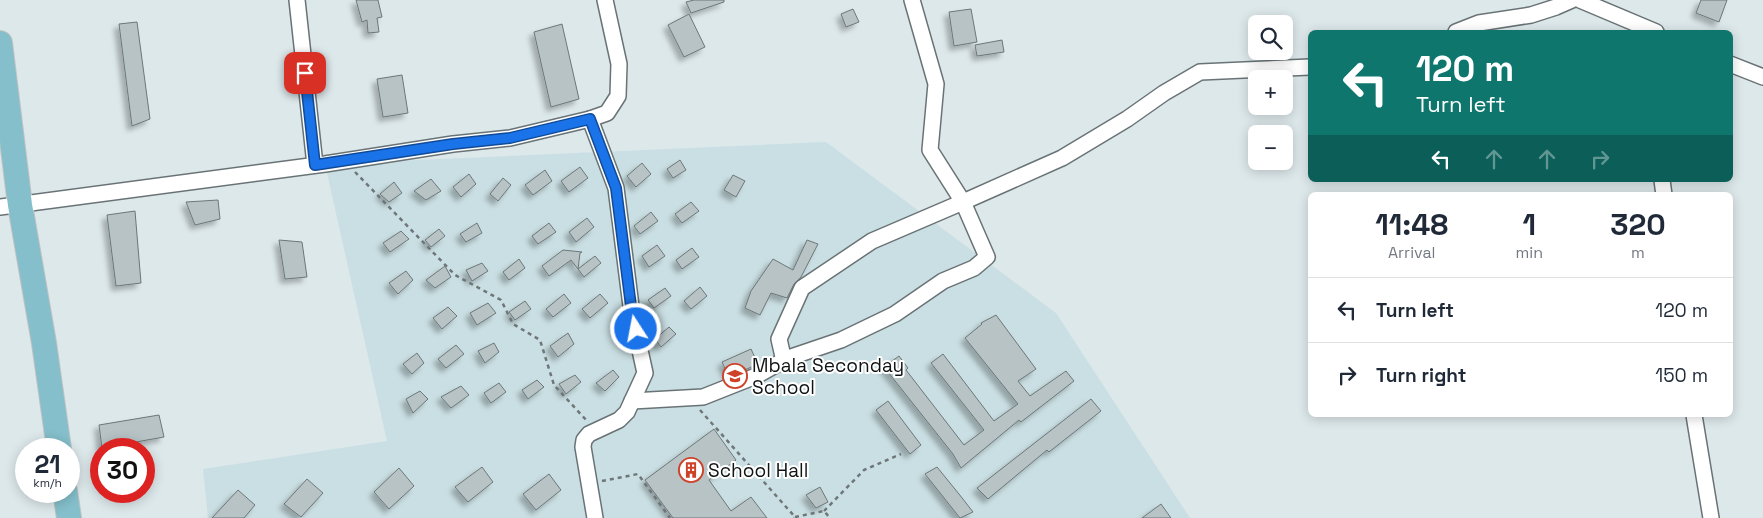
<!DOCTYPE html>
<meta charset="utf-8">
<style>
body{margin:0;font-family:"Space Grotesk",sans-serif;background:#f6f6f7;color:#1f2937;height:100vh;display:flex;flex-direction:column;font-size:19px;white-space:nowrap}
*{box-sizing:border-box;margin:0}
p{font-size:16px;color:#747a83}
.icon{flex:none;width:28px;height:28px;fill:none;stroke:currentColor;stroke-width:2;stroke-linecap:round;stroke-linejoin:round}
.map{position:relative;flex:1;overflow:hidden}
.panel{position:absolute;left:1308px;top:192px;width:425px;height:225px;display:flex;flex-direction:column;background:#fff;border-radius:8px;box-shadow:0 2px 12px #0003}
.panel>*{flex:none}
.hud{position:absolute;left:1308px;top:30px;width:425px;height:152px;border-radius:8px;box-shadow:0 2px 12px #0003;background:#0f766e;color:#fff;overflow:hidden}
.tools{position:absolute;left:1248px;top:15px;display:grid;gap:10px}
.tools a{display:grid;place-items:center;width:45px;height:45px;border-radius:8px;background:#fff;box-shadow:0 2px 12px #0003;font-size:25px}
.speed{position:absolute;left:15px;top:438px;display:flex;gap:10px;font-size:25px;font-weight:700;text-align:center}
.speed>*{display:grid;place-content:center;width:65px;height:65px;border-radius:50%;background:#fff;box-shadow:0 2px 12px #0003;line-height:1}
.speed small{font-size:12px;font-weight:400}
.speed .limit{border:8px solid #d22;background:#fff;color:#111}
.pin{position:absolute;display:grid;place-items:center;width:42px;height:42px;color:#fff;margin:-21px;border-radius:10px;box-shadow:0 2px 8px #0006}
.me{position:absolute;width:55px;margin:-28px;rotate:349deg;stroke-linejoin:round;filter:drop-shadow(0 0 4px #0008)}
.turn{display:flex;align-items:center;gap:18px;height:105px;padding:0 25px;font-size:22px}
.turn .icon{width:65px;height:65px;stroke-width:2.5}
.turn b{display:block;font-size:35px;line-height:42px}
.lanes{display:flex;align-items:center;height:48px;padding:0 25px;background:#0003;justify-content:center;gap:25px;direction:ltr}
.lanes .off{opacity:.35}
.eta{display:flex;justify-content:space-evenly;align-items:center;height:85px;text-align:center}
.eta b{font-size:30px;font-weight:600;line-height:35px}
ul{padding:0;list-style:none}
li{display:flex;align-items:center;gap:15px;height:65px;padding:0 25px;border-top:1px solid #e0e1e3}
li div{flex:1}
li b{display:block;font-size:19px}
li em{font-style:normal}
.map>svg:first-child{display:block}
.built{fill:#cadfe3}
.building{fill:#b7c3c5;stroke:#6c7779;filter:url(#shadow)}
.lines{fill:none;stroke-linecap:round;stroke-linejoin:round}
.street-casing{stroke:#697376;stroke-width:18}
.primary-casing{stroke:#c1c2c2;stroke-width:26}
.path{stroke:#6f7678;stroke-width:2.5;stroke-dasharray:4 4;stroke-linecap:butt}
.street{stroke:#fff;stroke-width:15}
.primary{stroke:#84bfcb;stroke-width:24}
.route-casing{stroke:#114b97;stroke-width:12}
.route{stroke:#1a73e8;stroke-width:9}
.labels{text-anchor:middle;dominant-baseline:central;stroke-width:4;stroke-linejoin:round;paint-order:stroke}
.poi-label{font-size:19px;fill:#101415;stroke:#fff;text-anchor:start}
</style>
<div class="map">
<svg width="1763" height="518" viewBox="0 0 1763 518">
<defs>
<filter id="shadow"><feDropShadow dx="-4.5" dy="4.5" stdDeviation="2.5" flood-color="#0004"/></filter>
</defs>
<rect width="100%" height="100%" fill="#dde8eb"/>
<path class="built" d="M826 142 1056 313 1190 518H208L203 469 387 441 325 164Z"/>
<g class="building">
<path d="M356 0H378L382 17 377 18 379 32 368 33 367 20 362 22Z"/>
<path d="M694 0H724V2L691 13 686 2Z"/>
<path d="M1701 0H1727L1719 22 1696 13Z"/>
<path d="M853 9 859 22 846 27 841 14Z"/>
<path d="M971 9 977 42 954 46 949 12Z"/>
<path d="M689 14 705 47 684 57 668 25Z"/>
<path d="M137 22 150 119 132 126 119 24Z"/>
<path d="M562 24 579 99 551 107 534 32Z"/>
<path d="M1002 40 1004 52 977 56 975 45Z"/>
<path d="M402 75 408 113 383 117 377 79Z"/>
<path d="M680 160 686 170 673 178 667 169Z"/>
<path d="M642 163 651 174 636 187 627 176Z"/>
<path d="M580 167 588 178 569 192 561 181Z"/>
<path d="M545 170 552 181 533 195 525 185Z"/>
<path d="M469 174 476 184 461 197 453 187Z"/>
<path d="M733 175 745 181 736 197 724 190Z"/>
<path d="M503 178 511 185 498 201 490 194Z"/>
<path d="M431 179 441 191 426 200 414 191Z"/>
<path d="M394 182 402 193 389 202 380 194Z"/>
<path d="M218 200 220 219 195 225 186 202Z"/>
<path d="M691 202 699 211 682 223 675 214Z"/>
<path d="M135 211 141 283 116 286 107 215Z"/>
<path d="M651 212 658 221 640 234 634 226Z"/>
<path d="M587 218 594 227 576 242 569 232Z"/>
<path d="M477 223 482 233 466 242 460 234Z"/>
<path d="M549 223 556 232 538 244 532 236Z"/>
<path d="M439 229 445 236 431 247 425 240Z"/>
<path d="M401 231 409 239 390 252 383 243Z"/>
<path d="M279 240 302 242 307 277 285 279Z"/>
<path d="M807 240 818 244 801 277 794 284 787 298 771 293 760 315 745 308 751 291 773 259 793 270Z"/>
<path d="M657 245 665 256 649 267 642 256Z"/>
<path d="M692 248 699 257 682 269 676 260Z"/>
<path d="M563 250 582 252 580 253 578 269 571 260 549 276 542 266Z"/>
<path d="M595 256 601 263 584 277 578 269Z"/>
<path d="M519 259 525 268 509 280 503 272Z"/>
<path d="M482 263 488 271 472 281 466 270Z"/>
<path d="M445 266 451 277 435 288 426 280Z"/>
<path d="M406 271 413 280 398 294 389 283Z"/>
<path d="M700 287 707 296 691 309 684 301Z"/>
<path d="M665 288 671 296 654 308 648 300Z"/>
<path d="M564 294 571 303 553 317 546 309Z"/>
<path d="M600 294 608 303 590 318 582 309Z"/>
<path d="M525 301 531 309 515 320 509 312Z"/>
<path d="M488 303 496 313 477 325 470 313Z"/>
<path d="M448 307 457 316 442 329 433 318Z"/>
<path d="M996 315 1036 369 1018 381 1030 396 1066 371 1074 381 1021 422 1019 420 961 468 953 454 884 367 899 356 908 368 906 370 964 445 984 430 931 363 943 354 994 421 1018 404 965 338 982 324 981 323Z"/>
<path d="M669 327 676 334 661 347 655 339Z"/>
<path d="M568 333 574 344 558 357 550 346Z"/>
<path d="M494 343 499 352 485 363 478 351Z"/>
<path d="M456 345 464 354 446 368 438 359Z"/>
<path d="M751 349 758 364 729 377 722 362Z"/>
<path d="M417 353 424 363 412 374 403 364Z"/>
<path d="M613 370 619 377 605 391 596 383Z"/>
<path d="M575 375 581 382 566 394 559 384Z"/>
<path d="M537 380 544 387 528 399 522 390Z"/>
<path d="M499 383 506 392 491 403 484 393Z"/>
<path d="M461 386 469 395 451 408 441 397Z"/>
<path d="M420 391 428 399 413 413 406 399Z"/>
<path d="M1091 399 1101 411 1049 452 1047 450 988 499 977 488Z"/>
<path d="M888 401 921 445 910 454 876 410Z"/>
<path d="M159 415 164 437 102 448 99 425Z"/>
<path d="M714 429 736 460 709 480 731 511 751 497 767 518H673L645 480Z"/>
<path d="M482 467 493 482 468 502 455 487Z"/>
<path d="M937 467 959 494 973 512 960 518 925 474Z"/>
<path d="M399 468 414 486 389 509 374 492Z"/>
<path d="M549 474 561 490 536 510 523 494Z"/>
<path d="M307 479 323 493 301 517 284 504Z"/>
<path d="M820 487 828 502 816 508 806 495Z"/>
<path d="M238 490 255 505 244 518H212Z"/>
<path d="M1161 504 1171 518H1142Z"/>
</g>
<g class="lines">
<defs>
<g id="street">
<path d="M297 0 315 165"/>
<path d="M1580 0 1656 32"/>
<path d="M1456 32 1479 23 1531 15 1556 7 1572 0"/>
<path d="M1730 64 1763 77"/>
<path d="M590 119 616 188 632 314 645 373 627 412 619 420 589 434 584 440 583 447 595 518"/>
<path d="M1662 180 1664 195"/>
<path d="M0 207 325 164 453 144 510 138 590 119 607 113 618 96 619 64 605 0"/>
<path d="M784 361 779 339 802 288 872 241 963 202 930 150 936 84 912 0"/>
<path d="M632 401 703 397 756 376 788 358 841 340 895 314 943 281 974 268 987 257 963 202 1062 158 1127 119 1164 93 1200 72 1310 67"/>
<path d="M1694 415 1711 518"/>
</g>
<g id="primary">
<path d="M0 43 20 205 44 343 59 449"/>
<path d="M65 491 69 518"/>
</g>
</defs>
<use href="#street" class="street-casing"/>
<use href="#primary" class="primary-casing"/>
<g class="path">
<path d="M355 172 455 275 501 300 513 324 540 340 554 385 587 421"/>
<path d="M700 410 795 517 794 518"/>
<path d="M602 481 638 474 670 518"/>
<path d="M824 511 864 470 901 454"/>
<path d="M795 517 824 511 830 518"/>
</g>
<use href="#street" class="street"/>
<use href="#primary" class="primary"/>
</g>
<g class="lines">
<defs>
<path id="route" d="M305 73 315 165 453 144 510 138 590 119 616 188 632 314 636 329"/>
</defs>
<use href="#route" class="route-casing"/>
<use href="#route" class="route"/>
</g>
<defs>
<symbol id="school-ring" viewBox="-11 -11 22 22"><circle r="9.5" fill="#fff" stroke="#cd4229" stroke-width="1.5"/><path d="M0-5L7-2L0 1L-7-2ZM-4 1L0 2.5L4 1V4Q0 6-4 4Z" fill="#cd4229"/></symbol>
<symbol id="building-ring" viewBox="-11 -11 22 22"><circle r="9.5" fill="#fff" stroke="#cd4229" stroke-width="1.5"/><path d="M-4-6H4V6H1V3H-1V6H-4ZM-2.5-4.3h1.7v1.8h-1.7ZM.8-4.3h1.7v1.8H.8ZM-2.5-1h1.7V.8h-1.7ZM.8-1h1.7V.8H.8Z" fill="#cd4229"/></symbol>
</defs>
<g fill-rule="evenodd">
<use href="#school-ring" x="721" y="362" width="28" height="28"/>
<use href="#building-ring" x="677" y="456" width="28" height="28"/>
</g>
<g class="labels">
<g class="poi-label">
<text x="752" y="365">Mbala Seconday<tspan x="752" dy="22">School</tspan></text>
<text x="708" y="470">School Hall</text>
</g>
</g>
</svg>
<div class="tools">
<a><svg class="icon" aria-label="search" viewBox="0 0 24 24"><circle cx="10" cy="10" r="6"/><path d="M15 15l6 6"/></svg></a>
<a>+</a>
<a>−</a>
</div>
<div class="speed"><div>21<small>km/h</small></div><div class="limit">30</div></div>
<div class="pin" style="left:305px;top:73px;background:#d93025"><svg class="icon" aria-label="arrive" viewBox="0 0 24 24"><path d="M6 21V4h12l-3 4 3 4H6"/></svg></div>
<svg class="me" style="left:636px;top:329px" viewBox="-20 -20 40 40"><circle r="17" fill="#1a73e8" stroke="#fff" stroke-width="3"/><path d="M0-11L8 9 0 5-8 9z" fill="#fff"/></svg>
<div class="hud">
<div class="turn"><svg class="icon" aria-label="left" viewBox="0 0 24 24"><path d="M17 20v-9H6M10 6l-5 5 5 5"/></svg><div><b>120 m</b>Turn left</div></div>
<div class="lanes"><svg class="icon" aria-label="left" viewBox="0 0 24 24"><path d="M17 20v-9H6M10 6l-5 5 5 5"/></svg><svg class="icon off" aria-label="ahead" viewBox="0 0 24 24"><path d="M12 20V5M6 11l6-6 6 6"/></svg><svg class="icon off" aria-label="ahead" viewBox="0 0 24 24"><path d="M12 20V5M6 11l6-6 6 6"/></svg><svg class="icon off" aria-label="right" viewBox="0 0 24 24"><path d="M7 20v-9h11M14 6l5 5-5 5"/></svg></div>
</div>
<section class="panel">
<div class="eta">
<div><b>11:48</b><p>Arrival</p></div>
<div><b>1</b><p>min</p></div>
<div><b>320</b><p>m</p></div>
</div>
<ul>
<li><svg class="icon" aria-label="left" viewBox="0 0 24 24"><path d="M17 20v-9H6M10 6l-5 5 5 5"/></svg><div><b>Turn left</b></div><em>120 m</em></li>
<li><svg class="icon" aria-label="right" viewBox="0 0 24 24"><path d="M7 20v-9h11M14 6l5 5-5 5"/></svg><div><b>Turn right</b></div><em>150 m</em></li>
</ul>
</section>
</div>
